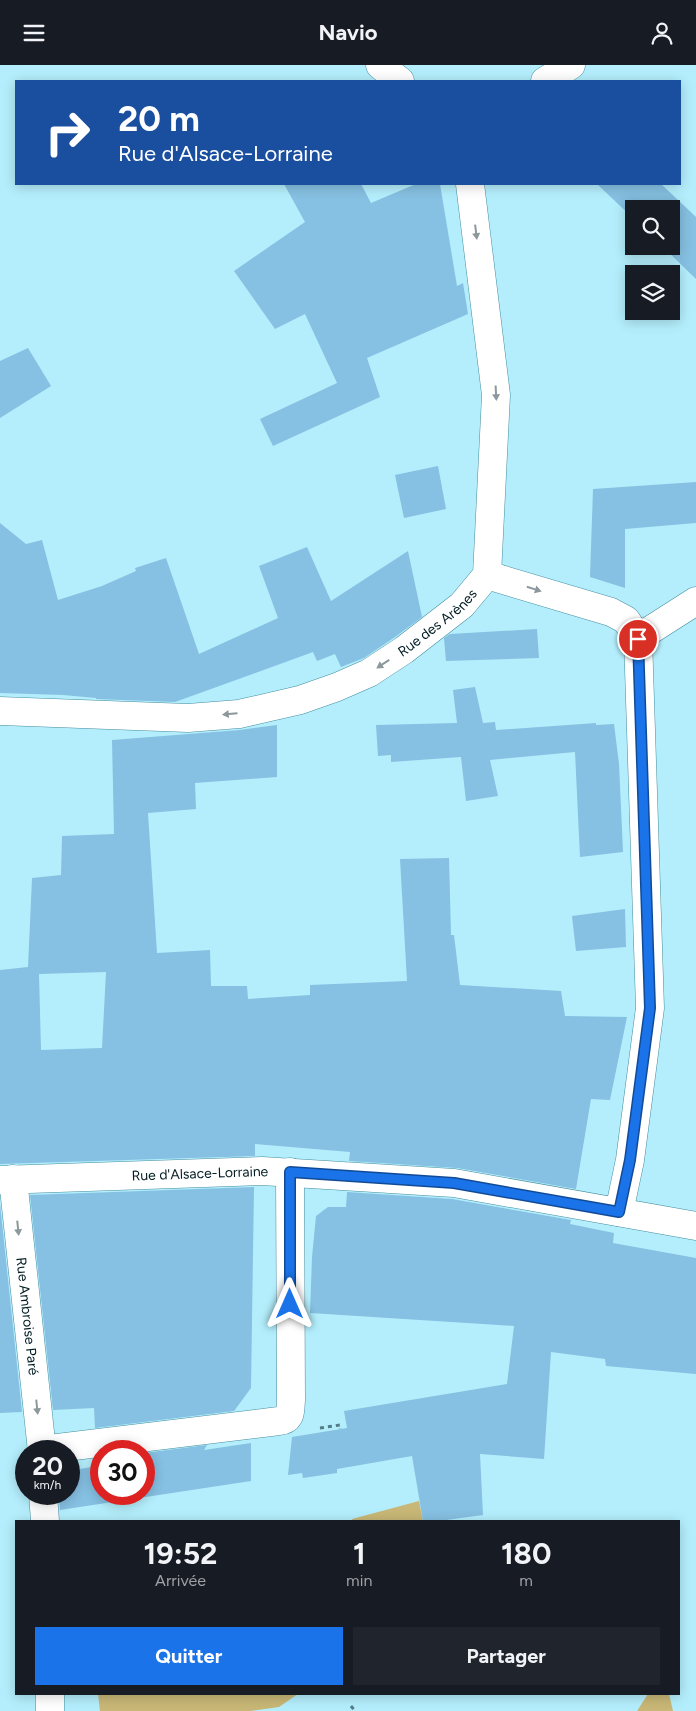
<!DOCTYPE html>
<html lang="fr">
<meta charset="utf-8">
<style>
body{margin:0;font-family:Figtree,sans-serif;background:#20242c;color:#f1f3f6;height:100vh;display:flex;flex-direction:column;font-size:19px;white-space:nowrap}
*{box-sizing:border-box;margin:0}
p{font-size:16px;color:#9ea1a6}
.icon{flex:none;width:28px;height:28px;fill:none;stroke:currentColor;stroke-width:2;stroke-linecap:round;stroke-linejoin:round}
.map{position:relative;flex:1;overflow:hidden}
.details{position:absolute;left:15px;top:1455px;width:665px;height:175px;display:flex;flex-direction:column;background:#171b24;border-radius:0px;box-shadow:0 2px 12px #0003}
.details>*{flex:none}
.banner{position:absolute;left:15px;top:15px;width:666px;height:105px;border-radius:0px;box-shadow:0 2px 12px #0003;background:#1a4fa0;color:#fff;overflow:hidden}
.tools{position:absolute;left:625px;top:135px;display:grid;gap:10px}
.tools a{display:grid;place-items:center;width:55px;height:55px;border-radius:0px;background:#171b24;box-shadow:0 2px 12px #0003;font-size:25px}
.speed{position:absolute;left:15px;top:1375px;display:flex;gap:10px;font-size:25px;font-weight:700;text-align:center}
.speed>*{display:grid;place-content:center;width:65px;height:65px;border-radius:50%;background:#171b24;box-shadow:0 2px 12px #0003;line-height:1}
.speed small{font-size:12px;font-weight:400}
.speed .limit{border:8px solid #d22;background:#fff;color:#111}
.pin{position:absolute;display:grid;place-items:center;width:42px;height:42px;color:#fff;margin:-21px;border:2px solid #fff;border-radius:50%;box-shadow:0 1px 5px #0007}
.me{position:absolute;width:55px;margin:-28px;rotate:0deg;stroke-linejoin:round;filter:drop-shadow(0 0 4px #0008)}
.turn{display:flex;align-items:center;gap:18px;height:105px;padding:0 20px;font-size:22px}
.turn .icon{width:65px;height:65px;stroke-width:2.5}
.turn b{display:block;font-size:35px;line-height:42px}
.eta{display:flex;justify-content:space-evenly;align-items:center;height:85px;text-align:center}
.eta b{font-size:30px;font-weight:700;line-height:35px}
.action{display:flex;gap:10px;margin-top:auto;padding:10px 20px}
.action a{flex:1;height:58px;border-radius:0px;background:#1a73e8;color:#fff;font-size:20px;font-weight:700;line-height:58px;text-align:center}
.action a+a{background:#20242c;color:#f1f3f6}
header{display:flex;justify-content:space-between;align-items:center;height:65px;padding:0 20px;background:#171b24;font-size:22px;font-weight:700}
.map>svg:first-child{display:block}
.green{fill:#c8b776}
.building{fill:#86c0e2;fill-rule:evenodd}
.lines{fill:none;stroke-linecap:round;stroke-linejoin:round}
.minor-casing{stroke:#448e9f;stroke-width:29}
.tertiary-casing{stroke:#448e9f;stroke-width:29}
.path{stroke:#537c86;stroke-width:3;stroke-dasharray:4 4;stroke-linecap:butt}
.minor{stroke:#fff;stroke-width:28}
.tertiary{stroke:#fff;stroke-width:28}
.oneway{fill:#8c989c}
.route-casing{stroke:#114b97;stroke-width:12}
.route{stroke:#1a73e8;stroke-width:9}
.labels{text-anchor:middle;dominant-baseline:central;stroke-width:4.5;stroke-linejoin:round;paint-order:stroke}
.street-label{font-size:14px;fill:#001b22;stroke:#fff}
</style>
<header><svg class="icon" aria-label="menu" viewBox="0 0 24 24"><path d="M4 6h16M4 12h16M4 18h16"/></svg>Navio<svg class="icon" aria-label="person" viewBox="0 0 24 24"><circle cx="12" cy="8" r="4"/><path d="M4 21q1-7 8-7t8 7"/></svg></header>
<div class="map">
<svg width="696" height="1646" viewBox="0 0 696 1646">
<rect width="100%" height="100%" fill="#b4eefc"/>
<g class="green">
<path d="M419 1436 423 1456H353L352 1454Z"/>
<path d="M98 1629H298L279 1642 250 1646H100Z"/>
<path d="M648 1629H669L673 1646H637Z"/>
</g>
<g class="building">
<path d="M284 119H361L371 138 416 119H440L457 221 463 218 468 249 367 293 380 332 273 381 260 354 337 318 305 249 275 264 234 206 305 157Z"/>
<path d="M597 119H661L696 152V214L662 181H671V144H634V154Z"/>
<path d="M28 283 51 321 0 353V296Z"/>
<path d="M438 401 446 444 404 453 395 410Z"/>
<path d="M696 417V458L625 464V523L590 512 593 424Z"/>
<path d="M0 458 26 479 42 475 58 535 102 521 136 506 135 503 166 493 199 589 278 553 259 501 307 482 331 536 408 486 422 552 395 572 364 593 341 602 335 589 317 596 313 587 175 637 96 634V633L63 630 0 628Z"/>
<path d="M537 564 539 593 446 596 444 573 450 569Z"/>
<path d="M475 622 483 658 495 657 496 665 596 658V660L614 659 619 699 623 787 580 792 575 687 490 695 498 731 466 736 461 692 391 697V690L378 691 376 660 457 658 453 625Z"/>
<path d="M277 660V712L195 718 196 744 148 748 157 888 210 885 211 921H247L248 934 310 930V920L407 916 400 794 449 793 451 870H454L460 920 561 926 565 951 627 952 610 1035 591 1034 576 1124 457 1103 349 1096 350 1087 255 1079V1091L0 1099V905L28 902 32 813 61 810 62 771 114 769 112 675 240 665ZM106 907 102 983 41 985 39 909Z"/>
<path d="M625 844 626 882 576 886 572 851Z"/>
<path d="M254 1122 251 1323 234 1346 95 1363 94 1343 53 1345 30 1130Z"/>
<path d="M347 1127 452 1134 571 1155 570 1159 614 1168 613 1178 696 1193V1309L606 1301 605 1294 551 1287 544 1394 480 1389 483 1450 439 1456H423L412 1391 337 1404V1408L303 1413 302 1408 288 1410 292 1372 347 1363 344 1346 507 1319 514 1261 310 1248 312 1192 316 1151 328 1142H346Z"/>
<path d="M0 1139 22 1347 0 1348Z"/>
<path d="M251 1378V1416L60 1445 59 1429H69V1410L74 1405 97 1401V1394L101 1393V1429H144V1388L207 1380 204 1385Z"/>
</g>
<g class="lines">
<defs>
<g id="minor">
<path d="M380 0 400 16"/>
<path d="M545 16 571 0"/>
<path d="M487 510 611 547 626 555 638 573 650 943 630 1095 619 1147"/>
<path d="M638 573 696 536"/>
<path id="s1" d="M0 646 188 653 239 649 300 635 337 622 369 608 404 585 462 540 487 510 496 330 470 119"/>
<path id="s2" d="M13 1114 42 1386"/>
<path d="M41 1385 279 1356C292 1355 290 1346 291 1335L290 1107"/>
<path d="M43 1429 45 1456"/>
<path d="M50 1646V1629"/>
</g>
<g id="tertiary">
<path id="s3" d="M0 1115 262 1106 454 1118 696 1161"/>
</g>
</defs>
<use href="#minor" class="minor-casing"/>
<use href="#tertiary" class="tertiary-casing"/>
<g class="path">
<path d="M320 1363 340 1360V1364"/>
<path d="M351 1641 355 1646"/>
</g>
<use href="#minor" class="minor"/>
<use href="#tertiary" class="tertiary"/>
</g>
<defs><path id="oneway-solid" d="M-6-.8H1V-3.2L6.5 0L1 3.2V.8H-6Z" transform="scale(1.25)"/></defs>
<g class="oneway">
<use href="#oneway-solid" transform="translate(476 167) rotate(83)"/>
<use href="#oneway-solid" transform="translate(496 328) rotate(87)"/>
<use href="#oneway-solid" transform="translate(534 524) rotate(17)"/>
<use href="#oneway-solid" transform="translate(383 599) rotate(147)"/>
<use href="#oneway-solid" transform="translate(230 649) rotate(175)"/>
<use href="#oneway-solid" transform="translate(18 1163) rotate(84)"/>
<use href="#oneway-solid" transform="translate(37 1342) rotate(84)"/>
</g>
<g class="lines">
<defs>
<path id="route" d="M290 1239V1107L454 1118 619 1147 630 1095 650 943 638 574"/>
</defs>
<use href="#route" class="route-casing"/>
<use href="#route" class="route"/>
</g>
<g class="labels">
<g class="street-label">
<text stroke="none"><textPath href="#s1" startOffset="461">Rue des Arènes</textPath></text>
<text stroke="none"><textPath href="#s3" startOffset="200">Rue d'Alsace-Lorraine</textPath></text>
<text stroke="none"><textPath href="#s2" startOffset="138">Rue Ambroise Paré</textPath></text>
</g>
</g>
</svg>
<div class="tools">
<a><svg class="icon" aria-label="search" viewBox="0 0 24 24"><circle cx="10" cy="10" r="6"/><path d="M15 15l6 6"/></svg></a>
<a><svg class="icon" aria-label="layers" viewBox="0 0 24 24"><path d="M12 4l9 5-9 5-9-5zM3 14l9 5 9-5"/></svg></a>
</div>
<div class="speed"><div>20<small>km/h</small></div><div class="limit">30</div></div>
<div class="pin" style="left:638px;top:574px;background:#d93025"><svg class="icon" aria-label="arrive" viewBox="0 0 24 24"><path d="M6 21V4h12l-3 4 3 4H6"/></svg></div>
<svg class="me" style="left:290px;top:1239px" viewBox="-20 -20 40 40"><path d="M0-17L14 15 0 8-14 15z" fill="#1a73e8" stroke="#fff" stroke-width="4"/></svg>
<div class="banner">
<div class="turn"><svg class="icon" aria-label="right" viewBox="0 0 24 24"><path d="M7 20v-9h11M14 6l5 5-5 5"/></svg><div><b>20 m</b>Rue d'Alsace-Lorraine</div></div>
</div>
<section class="details">
<div class="eta">
<div><b>19:52</b><p>Arrivée</p></div>
<div><b>1</b><p>min</p></div>
<div><b>180</b><p>m</p></div>
</div>
<div class="action"><a>Quitter</a><a>Partager</a></div>
</section>
</div>
